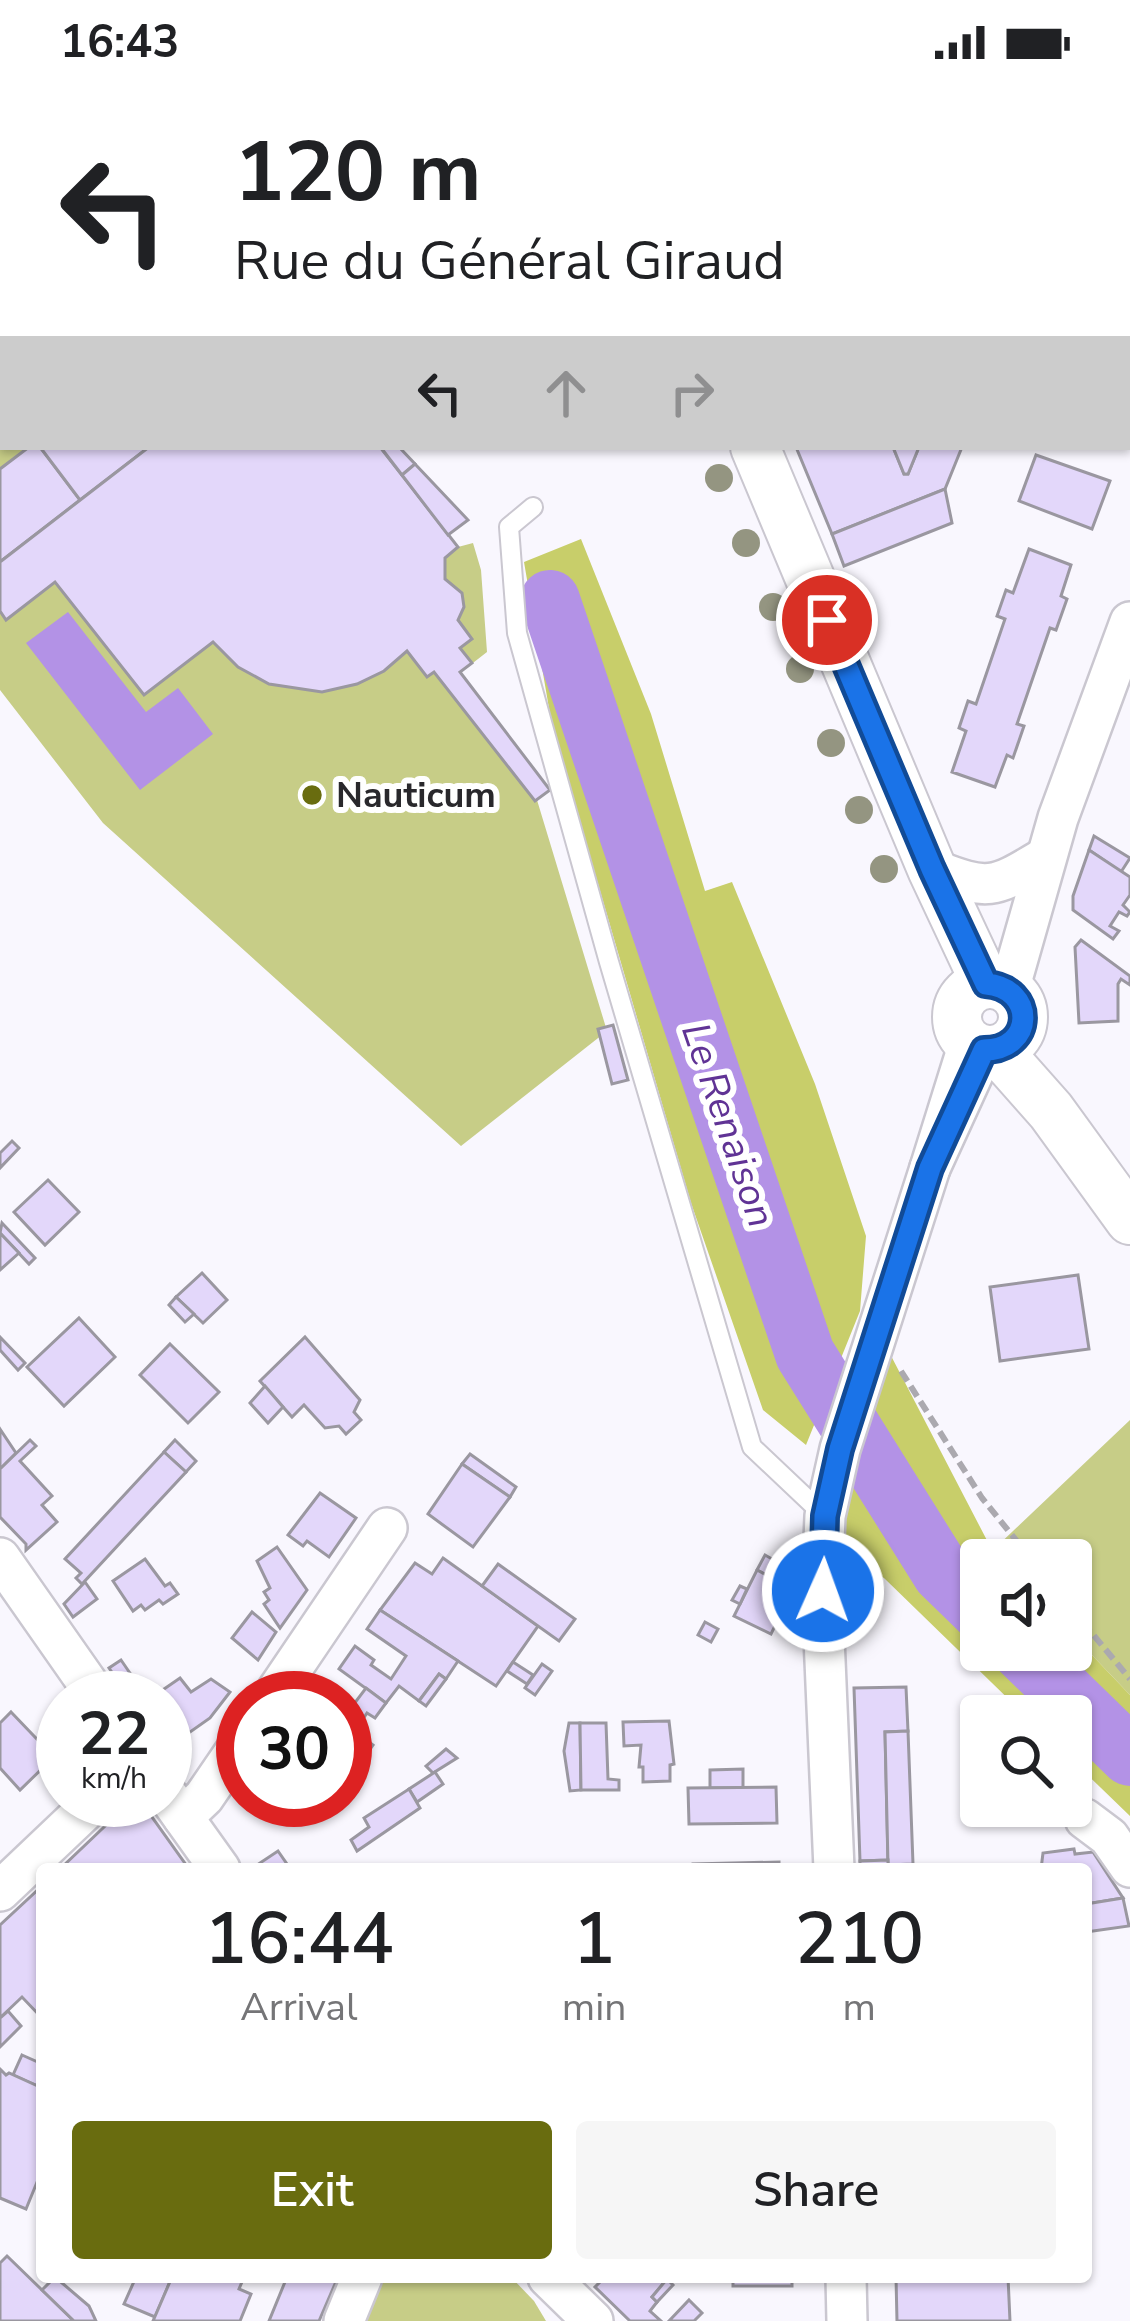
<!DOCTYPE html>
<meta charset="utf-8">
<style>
body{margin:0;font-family:"Nunito Sans",sans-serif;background:#f6f6f6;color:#202124;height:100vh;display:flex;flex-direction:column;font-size:45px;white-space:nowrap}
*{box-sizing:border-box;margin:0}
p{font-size:39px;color:#757577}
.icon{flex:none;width:66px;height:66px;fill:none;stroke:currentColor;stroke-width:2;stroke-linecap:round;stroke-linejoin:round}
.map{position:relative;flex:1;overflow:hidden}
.side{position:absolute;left:36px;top:1779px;width:1056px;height:420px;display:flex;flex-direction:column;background:#fff;border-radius:12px;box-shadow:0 3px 9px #0004}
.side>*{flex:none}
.guide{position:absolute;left:0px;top:0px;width:1131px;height:366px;box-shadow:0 3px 9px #0004;background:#fff;color:#202124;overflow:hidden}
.buttons{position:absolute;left:960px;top:1455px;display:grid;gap:24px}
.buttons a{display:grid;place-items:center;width:132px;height:132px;border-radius:12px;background:#fff;box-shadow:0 3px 9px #0004;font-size:60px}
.speed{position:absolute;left:36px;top:1587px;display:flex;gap:24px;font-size:60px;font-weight:700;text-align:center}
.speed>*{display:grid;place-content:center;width:156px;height:156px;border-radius:50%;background:#fff;box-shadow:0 3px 9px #0004;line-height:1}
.speed small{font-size:30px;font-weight:400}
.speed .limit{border:18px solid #d22;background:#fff;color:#111}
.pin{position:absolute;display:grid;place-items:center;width:102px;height:102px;color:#fff;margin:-51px;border:6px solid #fff;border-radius:50%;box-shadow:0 3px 12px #0007}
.me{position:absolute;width:132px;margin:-66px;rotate:2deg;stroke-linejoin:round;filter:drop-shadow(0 0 9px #0008)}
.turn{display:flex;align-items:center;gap:42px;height:252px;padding:0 36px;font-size:54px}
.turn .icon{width:156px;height:156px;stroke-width:2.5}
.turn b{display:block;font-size:84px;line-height:102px}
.lanes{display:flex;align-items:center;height:114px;padding:0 36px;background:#0003;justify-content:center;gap:60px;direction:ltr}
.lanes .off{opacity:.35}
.eta{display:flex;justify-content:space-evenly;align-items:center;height:204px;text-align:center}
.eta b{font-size:72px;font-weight:600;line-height:84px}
.cta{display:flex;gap:24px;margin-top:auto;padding:24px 36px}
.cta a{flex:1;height:138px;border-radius:12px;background:#696c0f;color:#fff;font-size:48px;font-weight:600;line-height:138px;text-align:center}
.cta a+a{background:#f6f6f6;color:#202124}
.status{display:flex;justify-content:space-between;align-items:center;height:84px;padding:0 60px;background:#fff;direction:ltr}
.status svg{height:33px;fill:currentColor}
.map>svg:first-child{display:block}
.green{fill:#c7cd87}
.forest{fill:#c8ce6a}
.water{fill:#b392e6}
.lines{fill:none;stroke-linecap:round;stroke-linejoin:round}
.river{stroke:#b392e6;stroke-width:60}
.building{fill:#e3d7fa;stroke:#9a97a0;stroke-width:3}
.service-casing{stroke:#cac7d0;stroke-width:22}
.minor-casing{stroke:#cac7d0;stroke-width:44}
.tertiary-casing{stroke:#cac7d0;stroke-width:52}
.path{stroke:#aba9af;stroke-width:6;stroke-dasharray:12 6;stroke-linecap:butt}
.service{stroke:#fff;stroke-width:18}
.minor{stroke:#fff;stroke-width:39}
.tertiary{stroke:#fff;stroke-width:48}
.tree{fill:#949581}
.route-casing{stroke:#114b97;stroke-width:30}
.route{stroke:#1a73e8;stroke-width:21}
.poi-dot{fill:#696c0f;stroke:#fff;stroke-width:4.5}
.labels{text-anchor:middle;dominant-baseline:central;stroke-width:12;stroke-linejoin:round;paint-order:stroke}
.poi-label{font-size:36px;font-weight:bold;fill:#29282c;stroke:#fff;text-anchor:start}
.water-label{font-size:39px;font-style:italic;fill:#603395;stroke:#fff}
</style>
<div class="status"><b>16:43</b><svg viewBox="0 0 49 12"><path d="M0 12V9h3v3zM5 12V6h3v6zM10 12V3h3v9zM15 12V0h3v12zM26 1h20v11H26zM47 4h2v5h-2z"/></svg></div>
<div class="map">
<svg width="1130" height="2237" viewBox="0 0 1130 2237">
<rect width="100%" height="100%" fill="#f9f7fe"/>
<g class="green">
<path d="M0 0H376L3 3V363H399L468 436 449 451 458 463 473 459 481 486 487 568 460 589 550 706 537 716 607 947 461 1062 103 739 0 606Z"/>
<path d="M1130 1336V1611L1071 1549V1476H1001L992 1467Z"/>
<path d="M384 2193H511L534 2217 546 2237H366Z"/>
</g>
<g class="forest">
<path d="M581 455 651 630 705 807 732 798 815 1000 866 1152 860 1227 806 1361 763 1326 691 1119 552 642 524 478Z"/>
<path d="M888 1266 992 1466 1001 1476H981V1566H1071V1549L1130 1611V1732L1071 1675V1632H1026L884 1494 837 1468 846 1380Z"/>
</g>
<path class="water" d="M68 528 146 628 178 604 213 650 140 706 26 559Z"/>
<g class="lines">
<g class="river">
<path d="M387 0V3"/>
<path d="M550 516 805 1270 942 1489 981 1527"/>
<path d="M1021 1566 1130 1672"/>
</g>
</g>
<g class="building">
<path d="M694 0H865L867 2 695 3Z"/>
<path d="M1128 206 1130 207 1128 299Z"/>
<path d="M29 363H40L80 416 0 478V385Z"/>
<path d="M40 363H149L80 416Z"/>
<path d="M149 363H380L458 463 445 474V495L462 509 464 523 458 536 472 555 460 564 472 579 460 588 550 706 535 717 434 588 427 593 407 567 384 587 357 600 322 608 269 600 238 583 213 558 144 611 55 498 6 536 0 527V478Z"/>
<path d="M385 363H399L415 380 402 391 382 365Z"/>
<path d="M796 363H893L904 390H908L919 363H962L945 405 832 450Z"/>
<path d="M893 363H919L908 390H904Z"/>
<path d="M1036 371 1110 397 1092 445 1019 417Z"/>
<path d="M415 380 468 436 448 451 402 391Z"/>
<path d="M945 405 952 439 844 482 832 450Z"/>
<path d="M1029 465 1071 481 1061 512 1067 515 1056 546 1050 544 1017 640 1024 642 1013 674 1007 671 995 703 952 688 966 647 959 644 968 617 976 620 1005 535 997 532 1006 506 1013 509Z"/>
<path d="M1094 752 1130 774 1121 788 1089 766Z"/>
<path d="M1089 766 1130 793V811L1123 821 1130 828 1127 832 1119 828 1110 842 1119 847 1113 855 1073 826V812Z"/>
<path d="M1081 856 1130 892V901L1121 895 1118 900V937L1079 939 1075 863Z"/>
<path d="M613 941 628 996 612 1000 598 945Z"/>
<path d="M12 1057 19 1064 0 1084V1069Z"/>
<path d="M48 1096 79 1128 45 1161 14 1128Z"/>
<path d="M2 1139 35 1174 29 1180 0 1149Z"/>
<path d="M0 1149 19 1169 0 1186Z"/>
<path d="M202 1189 227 1216 203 1239 176 1213Z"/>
<path d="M1078 1191 1089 1265 1000 1277 990 1203Z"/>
<path d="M176 1213 194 1230 185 1238 169 1221Z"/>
<path d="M79 1234 115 1273 64 1322 27 1283Z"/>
<path d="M0 1253 25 1279 18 1286 0 1266Z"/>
<path d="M305 1253 360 1316 354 1328 361 1336 346 1350 339 1342 325 1344 304 1321 292 1333 260 1297Z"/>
<path d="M170 1260 219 1308 188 1339 140 1291Z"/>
<path d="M265 1302 283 1323 268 1339 250 1319Z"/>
<path d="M0 1345 16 1369 0 1385Z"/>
<path d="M30 1356 36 1362 20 1377 52 1412 42 1421 57 1438 26 1466V1460L0 1433V1385Z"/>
<path d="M175 1356 196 1377 186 1388 164 1368Z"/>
<path d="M164 1368 186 1388 82 1500 76 1494 81 1489 65 1475Z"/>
<path d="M470 1370 516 1403 510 1413 462 1380Z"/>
<path d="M462 1380 510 1413 473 1463 428 1430Z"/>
<path d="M320 1409 356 1434 329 1473 307 1457 303 1462 288 1451Z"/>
<path d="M277 1463 307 1506 280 1544 264 1520 269 1516 264 1508 270 1504 257 1477Z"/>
<path d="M765 1471 786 1483 779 1498 757 1486Z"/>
<path d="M443 1474 538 1542 496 1602 380 1526 415 1479 432 1490Z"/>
<path d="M145 1475 165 1502 170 1499 178 1510 163 1520 159 1516 145 1526 141 1521 133 1527 113 1497Z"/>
<path d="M498 1480 575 1535 559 1557 482 1502Z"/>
<path d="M757 1486 793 1505 771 1550 734 1532Z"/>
<path d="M85 1498 97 1515 73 1533 64 1520Z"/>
<path d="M740 1502 747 1505 740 1520 732 1516Z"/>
<path d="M380 1526 458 1577 446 1595 439 1590 419 1617 399 1602 386 1619 339 1585 355 1562 374 1576 371 1581 391 1595 406 1572 367 1545Z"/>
<path d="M252 1528 276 1548 258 1576 232 1554Z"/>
<path d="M705 1538 718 1545 711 1558 698 1551Z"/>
<path d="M121 1576 147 1614H130L109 1584Z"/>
<path d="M513 1578 533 1591 527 1600 507 1587Z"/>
<path d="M542 1580 552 1587 535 1611 525 1604Z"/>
<path d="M439 1590 446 1595 426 1622 419 1617Z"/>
<path d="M180 1594 191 1608 211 1595 230 1608 210 1634 166 1665 165 1614H151Z"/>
<path d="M906 1603 908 1647 885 1648 888 1776 860 1777 854 1604Z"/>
<path d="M366 1604 386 1619 375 1634 367 1629 355 1647 373 1661 361 1678 345 1667V1614H333L337 1608 354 1620Z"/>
<path d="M11 1628 54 1673 20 1706 0 1684V1639Z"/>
<path d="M669 1637 674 1680 670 1681V1697L643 1698V1683H639L641 1661 624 1662 623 1638Z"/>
<path d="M569 1639H580L581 1706 570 1707 564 1667Z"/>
<path d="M580 1639H606L608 1695 619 1696V1706H581Z"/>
<path d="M908 1647 913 1780 888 1781 885 1648Z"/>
<path d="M446 1665 457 1674 433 1689 426 1682Z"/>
<path d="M345 1667 363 1679 357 1686 349 1681 345 1686Z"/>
<path d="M743 1685V1704H710V1686Z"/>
<path d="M435 1688 443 1700 417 1718 409 1705Z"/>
<path d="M776 1703 777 1739 689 1740 688 1704Z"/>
<path d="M409 1705 420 1724 357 1767 351 1756 369 1743 364 1734Z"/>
<path d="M123 1725 149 1729 189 1785H60Z"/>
<path d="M1074 1765 1075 1770 1093 1768 1123 1814 1086 1820V1785H1041L1043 1769Z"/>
<path d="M278 1767 289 1783 251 1785Z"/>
<path d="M888 1776V1785H860V1777Z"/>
<path d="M779 1778V1785H693V1780Z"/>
<path d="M42 1802V1934L22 1913 0 1934V1841Z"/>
<path d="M1123 1814 1129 1842 1086 1848V1820Z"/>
<path d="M8 1927 21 1942 0 1963V1934Z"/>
<path d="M22 1971 42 1980V2004L13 1991Z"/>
<path d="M0 1985 6 1991 9 1989 42 2004V2086L26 2125 0 2114Z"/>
<path d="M7 2172 42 2206 74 2237H0V2179Z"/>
<path d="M55 2193 89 2222 96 2237H74L42 2206Z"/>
<path d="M136 2193H172L155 2233 124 2220Z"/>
<path d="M172 2193H244L239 2205 251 2210 240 2237H153Z"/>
<path d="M287 2193H338L319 2237H269Z"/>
<path d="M605 2193H664L667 2195 652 2213 657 2218 650 2227 661 2237H630L595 2203Z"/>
<rect x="733" y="2193" width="59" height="9"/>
<path d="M896 2193H1008L1010 2237H897Z"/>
<path d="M667 2195 673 2201 657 2218 652 2213Z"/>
<path d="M689 2216 702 2229 694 2237H669Z"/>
</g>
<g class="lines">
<defs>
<path id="service" d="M533 423 509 443 517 549 609 878 752 1363 825 1432"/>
<g id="minor">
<path d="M932 785C990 808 994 804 1046 773"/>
<path d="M1009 906 1058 734 1130 538"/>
<path d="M969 959 930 1084 984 966"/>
<path d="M0 1474 98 1614"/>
<path d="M272 1614 387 1444"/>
<path d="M165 1708 220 1785"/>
<path d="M183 1733 204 1713 243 1656"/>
<path d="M1085 1735 1109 1753 1130 1783"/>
<path d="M834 1785 822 1507 825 1432 840 1365 930 1084"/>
<path d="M0 1807 96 1716"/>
<path d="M548 2193 593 2237"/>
<path d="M846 2193 847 2237"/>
<path d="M344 2237 362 2193"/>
</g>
<g id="tertiary">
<path d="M605 0 606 3"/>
<path d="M755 363 932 785 986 900"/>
<circle cx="990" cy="933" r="33"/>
<path d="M997 966 1051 1027 1130 1136"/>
</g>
</defs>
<use href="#service" class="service-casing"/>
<use href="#minor" class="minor-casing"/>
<use href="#tertiary" class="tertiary-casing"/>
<g class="path">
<path d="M296 0 297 3"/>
<path d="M901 1287 982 1414 1032 1476"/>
<path d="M1071 1524 1130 1595"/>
</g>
<use href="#service" class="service"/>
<use href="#minor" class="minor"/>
<use href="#tertiary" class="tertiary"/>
</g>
<g class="tree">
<circle cx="719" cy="394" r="14"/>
<circle cx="746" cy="459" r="14"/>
<circle cx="773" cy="523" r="14"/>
<circle cx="800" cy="585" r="14"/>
<circle cx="831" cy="659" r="14"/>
<circle cx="859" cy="726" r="14"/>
<circle cx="884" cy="785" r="14"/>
</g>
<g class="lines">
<defs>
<path id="route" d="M823 1507 825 1432 840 1365 930 1084 984 966C1035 966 1036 904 986 900L932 785 827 536"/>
</defs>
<use href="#route" class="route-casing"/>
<use href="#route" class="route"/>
</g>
<circle class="poi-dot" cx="312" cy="711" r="12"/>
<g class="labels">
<g class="poi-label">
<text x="336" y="711">Nauticum</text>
</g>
<g class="water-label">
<text transform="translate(728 1041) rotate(71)">Le Renaison</text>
</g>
</g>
</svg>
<div class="buttons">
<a><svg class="icon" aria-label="sound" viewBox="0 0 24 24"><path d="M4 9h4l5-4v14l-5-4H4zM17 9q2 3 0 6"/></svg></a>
<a><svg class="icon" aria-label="search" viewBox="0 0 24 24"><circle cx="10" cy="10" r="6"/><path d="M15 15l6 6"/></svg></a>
</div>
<div class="speed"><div>22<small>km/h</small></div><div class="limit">30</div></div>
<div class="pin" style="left:827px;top:536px;background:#d93025"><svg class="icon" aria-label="arrive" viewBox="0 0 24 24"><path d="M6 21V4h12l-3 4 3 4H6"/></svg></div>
<svg class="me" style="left:823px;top:1507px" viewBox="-20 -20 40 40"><circle r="17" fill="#1a73e8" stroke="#fff" stroke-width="3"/><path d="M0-11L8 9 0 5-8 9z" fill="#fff"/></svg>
<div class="guide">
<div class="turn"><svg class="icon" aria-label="left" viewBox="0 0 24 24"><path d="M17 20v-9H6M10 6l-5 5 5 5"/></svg><div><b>120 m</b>Rue du Général Giraud</div></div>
<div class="lanes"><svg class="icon" aria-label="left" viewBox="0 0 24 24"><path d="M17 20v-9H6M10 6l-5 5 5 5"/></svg><svg class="icon off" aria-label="ahead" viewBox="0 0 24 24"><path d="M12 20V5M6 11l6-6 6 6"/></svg><svg class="icon off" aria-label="right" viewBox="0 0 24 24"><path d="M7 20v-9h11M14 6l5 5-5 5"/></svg></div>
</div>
<section class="side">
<div class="eta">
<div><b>16:44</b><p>Arrival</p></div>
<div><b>1</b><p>min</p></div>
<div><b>210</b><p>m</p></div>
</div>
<div class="cta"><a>Exit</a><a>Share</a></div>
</section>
</div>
